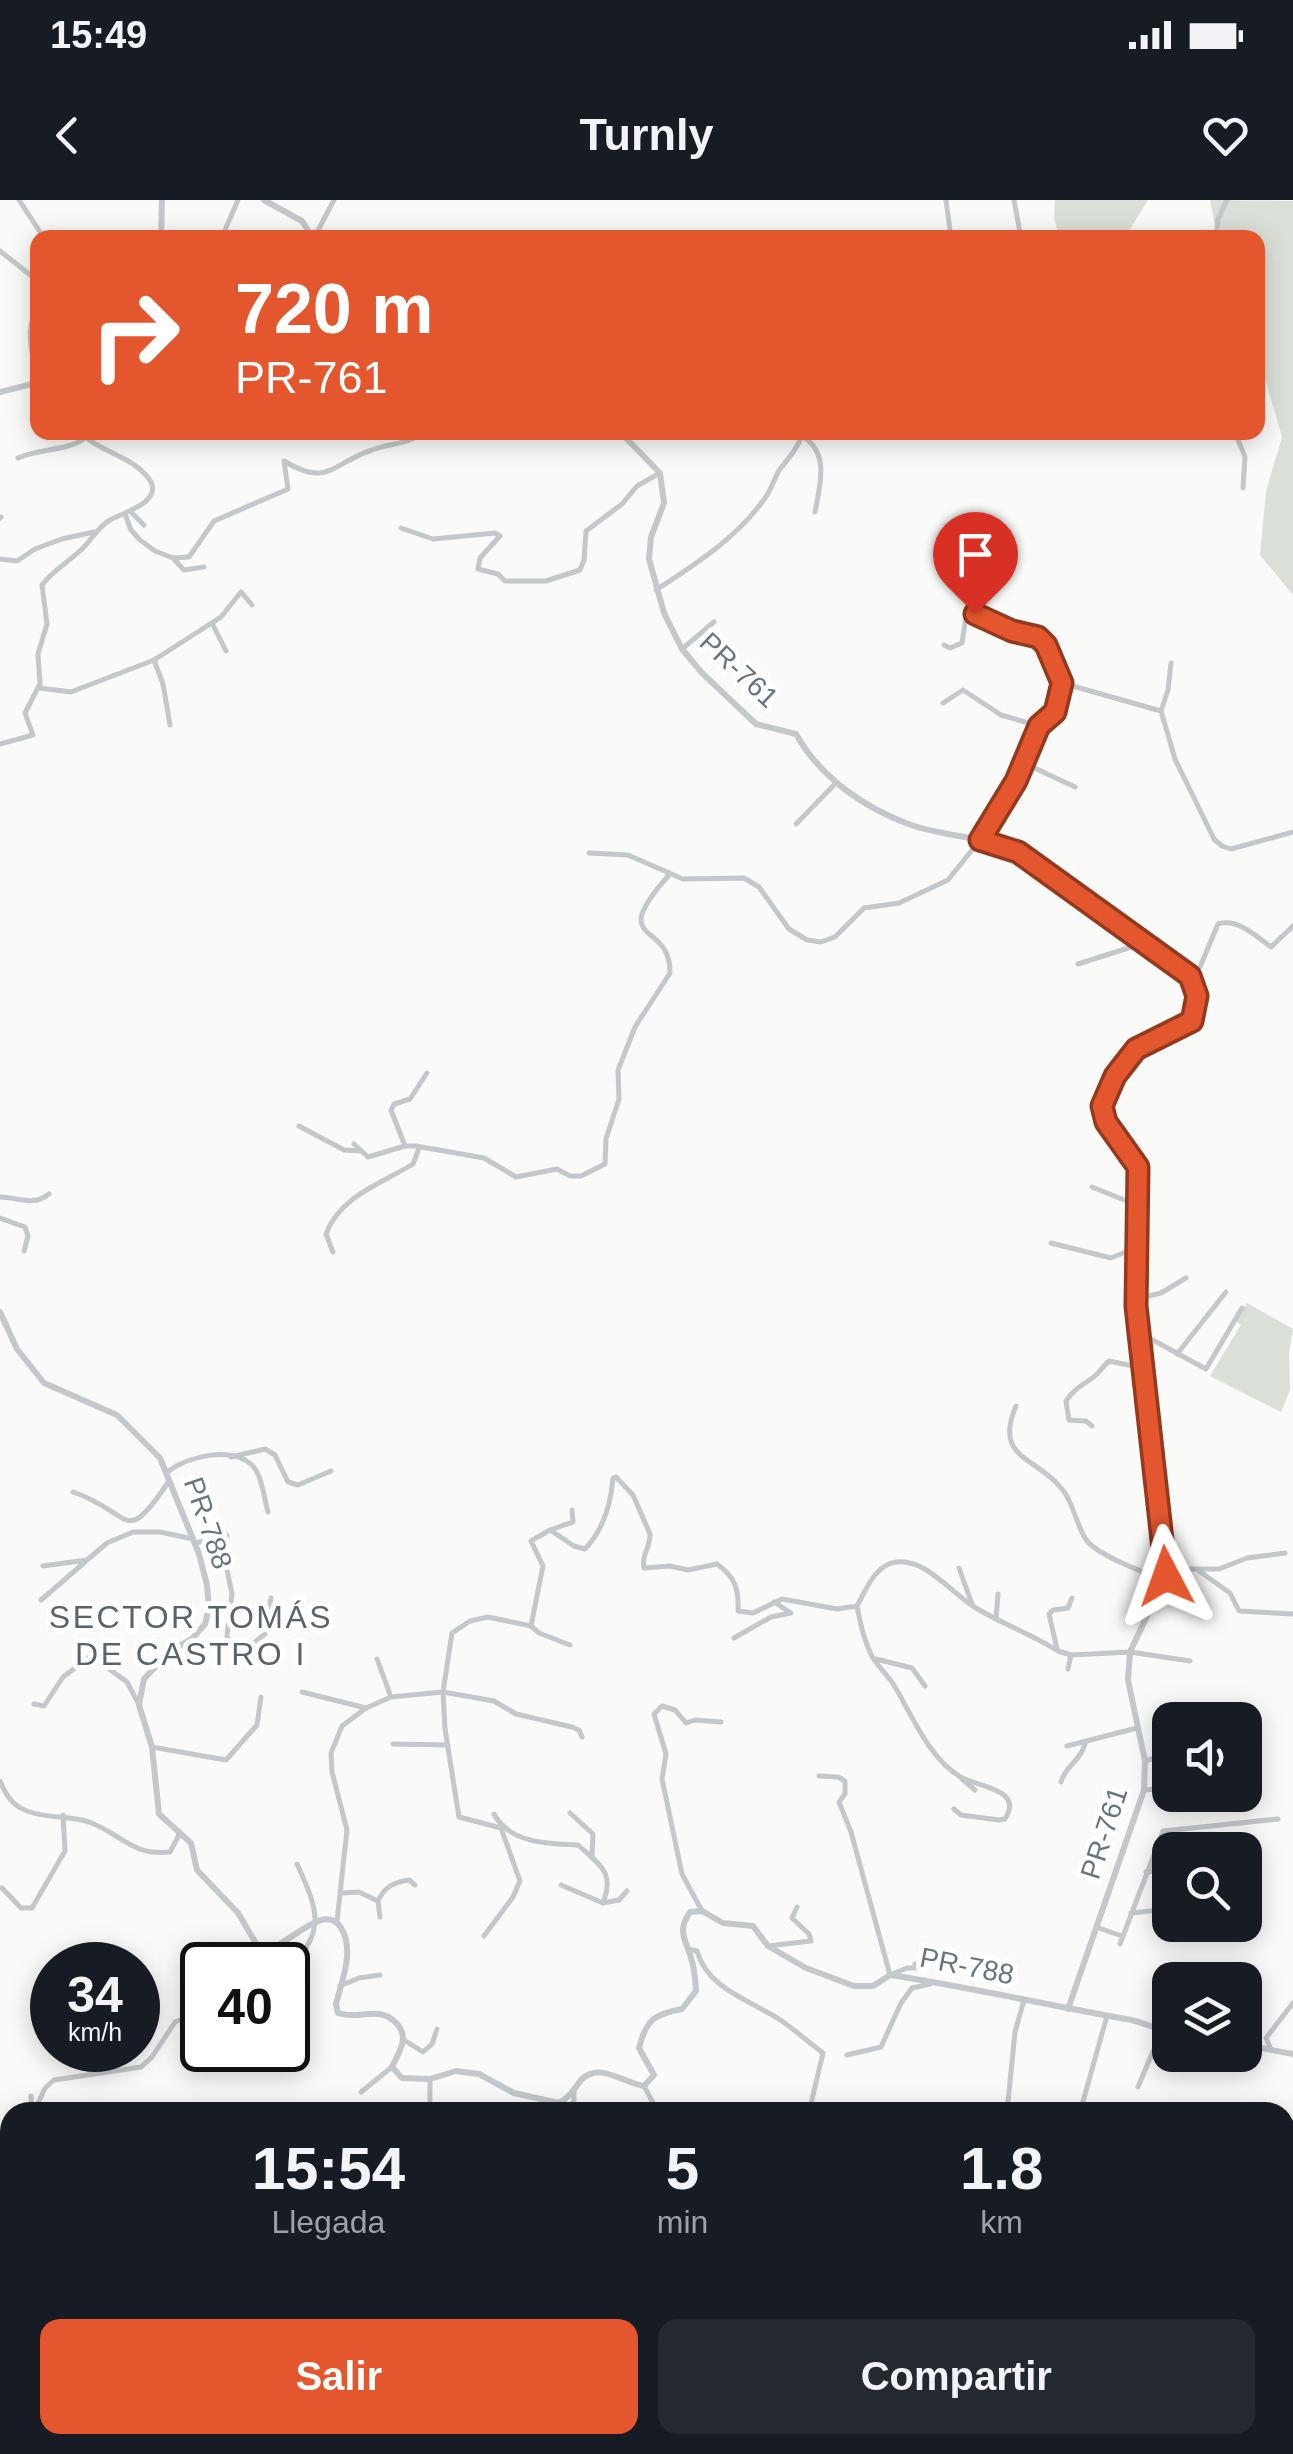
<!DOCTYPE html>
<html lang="es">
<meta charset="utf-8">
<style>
body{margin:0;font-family:Helvetica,sans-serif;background:#242831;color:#f1f3f6;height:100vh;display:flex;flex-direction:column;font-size:38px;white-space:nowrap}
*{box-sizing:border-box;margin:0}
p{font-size:32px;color:#9ea1a6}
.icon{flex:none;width:55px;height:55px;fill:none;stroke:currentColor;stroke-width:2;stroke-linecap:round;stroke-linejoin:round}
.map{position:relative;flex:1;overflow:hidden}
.drawer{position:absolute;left:0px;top:1902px;width:1295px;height:352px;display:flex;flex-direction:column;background:#171b24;border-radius:30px 30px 0 0;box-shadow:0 5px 25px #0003}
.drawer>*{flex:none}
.hud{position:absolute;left:30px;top:30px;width:1235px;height:210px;border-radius:20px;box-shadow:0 5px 25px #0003;background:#e4572e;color:#fff;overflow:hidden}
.controls{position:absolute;left:1152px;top:1502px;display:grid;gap:20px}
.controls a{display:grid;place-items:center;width:110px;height:110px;border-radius:20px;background:#171b24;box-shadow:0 5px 25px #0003;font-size:50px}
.speed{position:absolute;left:30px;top:1742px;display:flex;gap:20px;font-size:50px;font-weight:700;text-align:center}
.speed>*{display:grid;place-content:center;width:130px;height:130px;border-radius:50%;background:#171b24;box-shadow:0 5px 25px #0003;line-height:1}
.speed small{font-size:25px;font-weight:400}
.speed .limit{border:5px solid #111;border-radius:15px;background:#fff;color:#111}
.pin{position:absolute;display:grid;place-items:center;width:85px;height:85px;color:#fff;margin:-102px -42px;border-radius:50% 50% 50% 0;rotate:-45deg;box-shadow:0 0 10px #0007}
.pin .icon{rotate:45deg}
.me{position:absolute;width:110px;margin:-55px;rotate:356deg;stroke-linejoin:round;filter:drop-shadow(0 0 8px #0008)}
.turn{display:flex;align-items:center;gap:35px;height:210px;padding:0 40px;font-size:45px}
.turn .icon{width:130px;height:130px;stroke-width:2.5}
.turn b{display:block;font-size:70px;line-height:85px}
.eta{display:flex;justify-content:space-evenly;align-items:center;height:170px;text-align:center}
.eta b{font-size:60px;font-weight:700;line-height:70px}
.button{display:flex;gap:20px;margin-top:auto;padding:20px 40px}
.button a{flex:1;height:115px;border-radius:20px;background:#e4572e;color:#fff;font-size:40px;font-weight:700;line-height:115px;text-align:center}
.button a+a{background:#242831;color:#f1f3f6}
.status{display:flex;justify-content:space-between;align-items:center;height:70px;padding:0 50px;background:#171b24;direction:ltr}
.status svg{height:28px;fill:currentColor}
header{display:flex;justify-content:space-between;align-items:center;height:130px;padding:0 40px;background:#171b24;font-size:45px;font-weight:700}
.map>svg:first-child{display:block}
.green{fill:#dadfd7}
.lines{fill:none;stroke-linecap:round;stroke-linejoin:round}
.minor{stroke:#c3c8cc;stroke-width:5}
.tertiary{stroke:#c3c8cc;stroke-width:6}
.route-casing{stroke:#94391e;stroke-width:25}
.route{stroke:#e4572e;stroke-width:18}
.labels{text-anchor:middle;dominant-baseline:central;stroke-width:10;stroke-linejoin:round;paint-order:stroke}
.street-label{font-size:28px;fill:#657683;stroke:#fff}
.quarter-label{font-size:32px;letter-spacing:2.5px;fill:#57646e;stroke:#fff}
</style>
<div class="status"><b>15:49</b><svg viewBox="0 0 49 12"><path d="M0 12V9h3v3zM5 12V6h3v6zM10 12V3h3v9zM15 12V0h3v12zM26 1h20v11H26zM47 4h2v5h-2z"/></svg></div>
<header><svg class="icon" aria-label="back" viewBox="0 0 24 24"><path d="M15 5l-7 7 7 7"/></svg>Turnly<svg class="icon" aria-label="heart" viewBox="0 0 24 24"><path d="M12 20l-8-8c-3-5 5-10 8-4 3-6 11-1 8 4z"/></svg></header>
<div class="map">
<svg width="1293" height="2254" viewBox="0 0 1293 2254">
<rect width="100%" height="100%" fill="#fafaf8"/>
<g class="green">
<path d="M1055 0H1148L1125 37 1060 38 1054 19Z"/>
<path d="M1210 0 1293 1V395L1260 355 1266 291 1282 237 1258 154V38L1217 37Z"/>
<path d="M1247 1103 1293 1129 1289 1152 1290 1190 1281 1212 1210 1176 1241 1125 1236 1121Z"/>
</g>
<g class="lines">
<g class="minor">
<path d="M19 0 44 38"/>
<path d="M946 0 951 38"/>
<path d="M1014 0 1021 38"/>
<path d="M225 30 238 0"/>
<path d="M314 38 334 0"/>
<path d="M1216 38 1218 19 1227 0"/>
<path d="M0 51 38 81"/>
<path d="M1235 232 1245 257 1243 288"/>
<path d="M18 258C40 248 65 252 85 238"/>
<path d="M130 311 144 325"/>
<path d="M125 314 131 330 140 340 155 351 173 358 184 370 204 367"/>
<path d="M0 318 1 317"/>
<path d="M401 328 433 339 495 333 500 336 480 358 478 369 498 374 505 381H546L580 370 584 360 586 331 622 304 637 286 660 273"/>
<path d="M173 358 189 357 214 321 288 289 284 261C328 288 332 263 372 250 391 243 407 245 424 232"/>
<path d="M0 359 17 361 35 349 62 339 94 332"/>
<path d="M656 390C696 364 738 337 765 298 772 289 774 278 780 269 789 258 796 250 802 236 830 252 820 286 815 312"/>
<path d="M212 423 226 451"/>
<path d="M682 449 714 422"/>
<path d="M154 460 163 484 170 525"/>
<path d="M1062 483 1161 511 1175 559 1214 639 1222 646 1231 649 1293 632"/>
<path d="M39 488 71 492 154 460 221 417 241 392 252 405"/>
<path d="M943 503 963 490 1001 515 1039 526"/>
<path d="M1161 511 1168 490 1171 463"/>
<path d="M0 544 33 535 25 513 40 484 38 454 47 424 42 385C54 369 69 362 83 348 92 339 98 327 110 320 121 314 135 310 145 302 151 297 155 289 151 282 135 256 100 253 80 232"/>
<path d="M1024 563 1075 587"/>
<path d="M796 624 836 583"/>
<path d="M589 653 628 655 683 679 744 678 759 687 789 729 807 740 821 742 835 737 864 708 899 703 948 680 980 640 1016 581 1039 526 1055 512 1062 483 1046 445 1038 437 1012 431 975 414 966 416 962 443 950 448 944 445"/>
<path d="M1078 764 1144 743"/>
<path d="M1190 776 1200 767 1218 724C1238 718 1256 736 1271 747L1293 726"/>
<path d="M299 926 344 950 360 951"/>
<path d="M354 944 368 957 405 946H416L484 958 516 977 557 969 570 976H581L605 964 606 939 619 899 618 870 635 827 670 773C671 719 605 747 669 675"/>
<path d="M405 946 391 910 394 904 410 899 427 873"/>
<path d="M1092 987 1137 1005"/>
<path d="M0 997C18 997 33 1007 49 994"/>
<path d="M0 1018 25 1027 28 1036 24 1051"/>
<path d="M1051 1043 1111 1058 1135 1048"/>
<path d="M333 1052 326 1034C340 996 381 984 413 964L419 948"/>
<path d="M1136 1099 1161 1093 1186 1078"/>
<path d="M1140 1133 1206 1169 1242 1108"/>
<path d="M1177 1154 1226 1092"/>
<path d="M1016 1206C993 1259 1036 1256 1062 1289 1073 1302 1076 1323 1085 1338 1094 1354 1140 1371 1158 1378L1190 1369H1219L1247 1358 1285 1353"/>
<path d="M1092 1226 1086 1221 1069 1220 1066 1201C1073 1190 1081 1186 1091 1179 1098 1175 1102 1167 1109 1161L1143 1168"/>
<path d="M231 1257 265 1249 275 1255 288 1282 298 1285 331 1271"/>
<path d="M167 1272C187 1257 231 1245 252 1265 262 1275 264 1298 268 1312"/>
<path d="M73 1292C133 1312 123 1350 169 1281"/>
<path d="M550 1330 573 1322 572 1310"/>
<path d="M195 1344 224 1331 227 1336 226 1365 232 1394 227 1436 233 1452 245 1450 265 1434 271 1398"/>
<path d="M43 1366 87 1360 107 1343 133 1332H160L193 1339"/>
<path d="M959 1368 972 1404"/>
<path d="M1199 1371 1230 1393 1239 1411 1293 1414"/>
<path d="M41 1400 85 1362"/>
<path d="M857 1406C860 1423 864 1442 873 1458 878 1466 886 1474 892 1482 911 1512 927 1556 959 1576 975 1587 1025 1588 1005 1619L999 1620 961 1615 954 1609"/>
<path d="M996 1419 998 1394"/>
<path d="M531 1426 539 1433 570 1445"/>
<path d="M734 1438 771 1417 791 1413 774 1402"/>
<path d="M1057 1449 1049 1414 1053 1410 1068 1408 1072 1398"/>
<path d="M377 1459 391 1497"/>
<path d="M876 1459 912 1468 925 1486"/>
<path d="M1068 1469 1071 1455"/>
<path d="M302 1492 366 1508 391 1497 443 1492 494 1501 516 1514 572 1527 579 1530 582 1537"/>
<path d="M34 1504 44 1506 63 1477 91 1456 127 1482 139 1505"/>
<path d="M1207 1520 1232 1516"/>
<path d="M393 1544 448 1545"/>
<path d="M1067 1546 1137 1528"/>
<path d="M152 1547 226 1560 257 1525 261 1497"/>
<path d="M1145 1561 1170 1553"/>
<path d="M819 1576 838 1577 845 1581V1594L839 1602 851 1632 890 1775 907 1768H916L915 1764"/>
<path d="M962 1579 975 1590"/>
<path d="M1245 1580 1258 1578"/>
<path d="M0 1581C4 1591 10 1602 19 1607 38 1619 67 1615 89 1622 122 1634 131 1656 170 1652L180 1633"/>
<path d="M1061 1582C1065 1566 1080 1562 1085 1544"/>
<path d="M1144 1590 1170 1588"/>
<path d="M570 1613 593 1634 592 1657"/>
<path d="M494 1614C509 1643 548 1644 578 1645 600 1665 615 1672 603 1703"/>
<path d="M1146 1672 1170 1670"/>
<path d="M561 1685 603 1703 619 1700 627 1691"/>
<path d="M2 1688 21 1708H32L65 1651 63 1615"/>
<path d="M341 1693 359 1692 378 1701 380 1717"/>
<path d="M378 1701C384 1687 394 1682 409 1680L415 1685"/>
<path d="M702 1711 682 1674 662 1579 666 1554 654 1514 662 1506 675 1510 686 1523 695 1520 721 1522"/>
<path d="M1131 1713 1170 1709"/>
<path d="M337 1721 347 1630 332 1572 331 1553 342 1526 366 1508"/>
<path d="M1096 1727 1122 1736"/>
<path d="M484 1736 513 1697 520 1681 501 1628 459 1617 445 1529 443 1492 452 1433 470 1421 488 1417 531 1426 543 1366 531 1341 550 1330 574 1346 585 1349C603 1330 611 1304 613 1278L616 1277 633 1295 650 1334C651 1346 641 1355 644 1368L670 1366 688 1370 717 1364C735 1377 739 1389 738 1411L753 1413 782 1399 837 1409 857 1406C866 1390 875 1364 897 1362 927 1359 952 1394 976 1408 1002 1424 1032 1434 1058 1451L1071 1455 1130 1452 1190 1461"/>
<path d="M1120 1744 1163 1631 1278 1619"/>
<path d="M768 1746 811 1741 809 1734 792 1718 797 1707"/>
<path d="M688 1749 697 1751C707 1788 749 1800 779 1819 794 1829 808 1842 823 1853L809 1912"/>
<path d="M288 1769C327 1731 318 1710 297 1664"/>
<path d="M340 1786 359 1778 380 1775"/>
<path d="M404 1840 423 1852 432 1844 437 1829"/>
<path d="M1271 1850 1266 1838 1293 1803"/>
<path d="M847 1855 881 1847 901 1803 912 1788 930 1784"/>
<path d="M430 1879V1900"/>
<path d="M644 1886 658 1912"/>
<path d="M1138 1887 1162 1830"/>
<path d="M361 1892 392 1867"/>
<path d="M31 1896 32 1912"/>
<path d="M34 1912 45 1888 54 1880 141 1867 152 1857 175 1822 202 1811"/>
<path d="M568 1912 574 1900V1889"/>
<path d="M1007 1912 1015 1832 1024 1800"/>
<path d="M1080 1912 1107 1816"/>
<path d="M1285 1998H1293"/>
<path d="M0 2005V2004"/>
<path d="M0 2042 10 2046"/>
<path d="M1285 2058 1293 2059"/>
<path d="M0 2074 10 2068"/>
<path d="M0 2091 3 2089"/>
<path d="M1285 2120H1293"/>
<path d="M1285 2157H1293"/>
<path d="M1285 2193 1293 2194"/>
<path d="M0 2194 10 2200"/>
<path d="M545 2245 557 2254"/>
<path d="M1092 2245 1100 2254"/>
<path d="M1149 2245 1157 2254"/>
<path d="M1207 2245 1215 2254"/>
<path d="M1263 2245 1271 2254"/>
<path d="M1029 2254 1037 2245"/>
<path d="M1159 2254 1169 2245"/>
</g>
<g class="tertiary">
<path d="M264 0 302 21 309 32 307 38"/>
<path d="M161 38 162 0"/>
<path d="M0 192 32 184C40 155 21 139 38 108"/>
<path d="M620 232 660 273 664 303 651 337 649 359 664 413 682 449 702 473 756 524 796 534C820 577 864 608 911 625 946 637 984 636 1018 652L1190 776 1197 796 1191 821 1136 849 1115 876 1102 905 1106 922 1138 967 1136 1106 1164 1332 1166 1376 1130 1452 1128 1480 1145 1561 1144 1590 1068 1809"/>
<path d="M0 1112 17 1149 44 1183 117 1215 160 1258 199 1354 207 1385 209 1408 205 1424 192 1439 170 1451 144 1479 139 1505 152 1547 159 1614 191 1643 197 1670 238 1713 260 1750C281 1755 324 1698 341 1728 355 1750 342 1780 336 1804L338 1813C358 1820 377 1806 394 1821 411 1836 400 1850 392 1867L402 1878 430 1879 456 1871 479 1874 514 1893 559 1903C570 1898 574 1888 582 1879 600 1862 623 1883 644 1886L654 1875 639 1848C646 1820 654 1814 682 1809L696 1791C695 1780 695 1769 691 1758 685 1738 677 1731 690 1712L702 1711 723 1723 753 1726 768 1746 806 1768 854 1786H873L890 1775C969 1787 1047 1805 1126 1819 1141 1821 1155 1829 1170 1832"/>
<path d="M1245 1845 1293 1854"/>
</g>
</g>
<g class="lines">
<defs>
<path id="route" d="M975 414 1012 431 1038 437 1046 445 1062 483 1055 512 1039 526 1016 581 980 640 1018 652 1190 776 1197 796 1192 821 1136 849 1115 876 1102 906 1106 922 1138 967 1136 1106 1166 1376"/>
</defs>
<use href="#route" class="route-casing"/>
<use href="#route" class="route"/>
</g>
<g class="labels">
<g class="street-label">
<text transform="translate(739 470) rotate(43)">PR-761</text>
<text transform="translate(208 1323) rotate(71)">PR-788</text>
<text transform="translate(1104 1633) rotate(-72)">PR-761</text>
<text transform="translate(967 1766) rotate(11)">PR-788</text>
</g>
<g class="quarter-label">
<text x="191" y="1417">SECTOR TOMÁS<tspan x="191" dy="37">DE CASTRO I</tspan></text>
</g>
</g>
</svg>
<div class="controls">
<a><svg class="icon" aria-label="sound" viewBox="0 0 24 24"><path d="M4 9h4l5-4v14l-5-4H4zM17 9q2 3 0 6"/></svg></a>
<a><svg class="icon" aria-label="search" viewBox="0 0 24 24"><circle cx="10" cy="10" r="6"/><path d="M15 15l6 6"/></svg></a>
<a><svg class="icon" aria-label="layers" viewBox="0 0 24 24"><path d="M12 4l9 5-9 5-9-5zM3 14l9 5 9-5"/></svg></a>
</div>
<div class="speed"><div>34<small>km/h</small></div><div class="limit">40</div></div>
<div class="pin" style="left:975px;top:414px;background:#d93025"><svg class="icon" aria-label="arrive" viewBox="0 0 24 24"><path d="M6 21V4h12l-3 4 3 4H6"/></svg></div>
<svg class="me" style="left:1166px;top:1376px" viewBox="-20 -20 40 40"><path d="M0-17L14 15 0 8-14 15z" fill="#e4572e" stroke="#fff" stroke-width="4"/></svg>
<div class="hud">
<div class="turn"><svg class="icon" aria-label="right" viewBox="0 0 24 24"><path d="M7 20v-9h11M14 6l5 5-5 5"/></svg><div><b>720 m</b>PR-761</div></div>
</div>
<section class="drawer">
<div class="eta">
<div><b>15:54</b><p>Llegada</p></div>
<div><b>5</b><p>min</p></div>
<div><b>1.8</b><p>km</p></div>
</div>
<div class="button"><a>Salir</a><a>Compartir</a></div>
</section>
</div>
